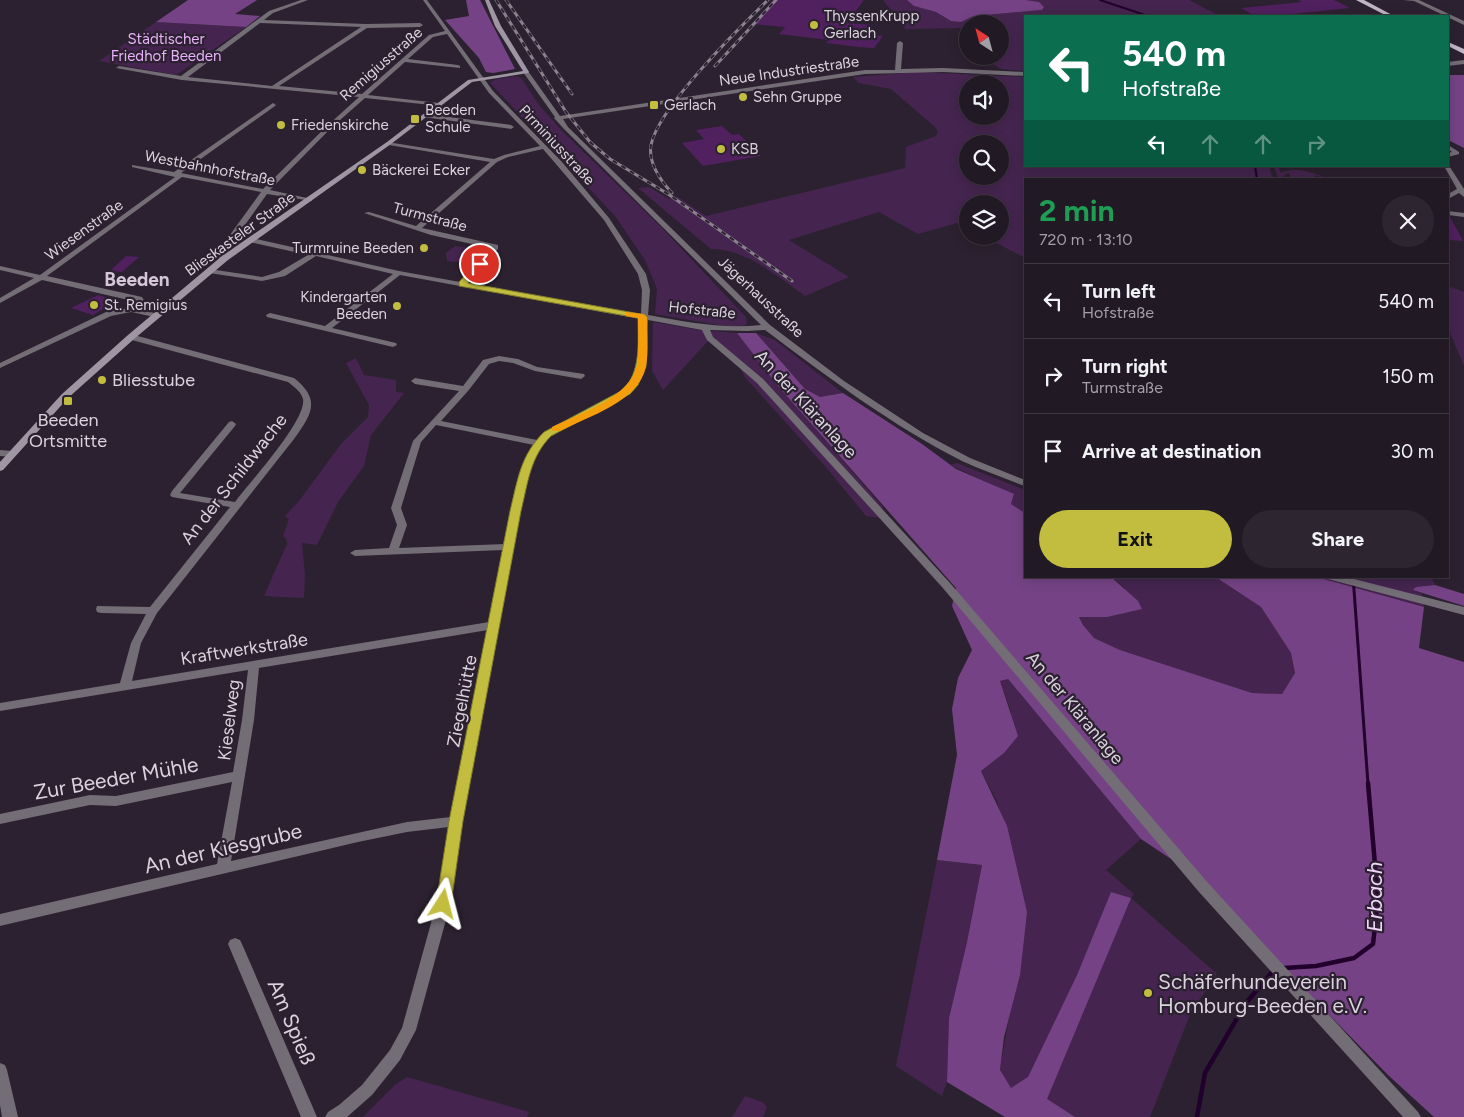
<!DOCTYPE html>
<meta charset="utf-8">
<style>
body{margin:0;font-family:Figtree,sans-serif;background:#2d2631;color:#f1f3f6;height:100vh;display:flex;flex-direction:column;font-size:19px;white-space:nowrap}
*{box-sizing:border-box;margin:0}
p{font-size:16px;color:#a2a0a6}
.icon{flex:none;width:28px;height:28px;fill:none;stroke:currentColor;stroke-width:2;stroke-linecap:round;stroke-linejoin:round}
.map{position:relative;flex:1;overflow:hidden}
.panel{position:absolute;left:1024px;top:178px;width:425px;height:400px;display:flex;flex-direction:column;background:#211924;border-radius:0px;box-shadow:0 2px 12px #0003,0 0 0 1px #3e3841}
.panel>*{flex:none}
.guide{position:absolute;left:1024px;top:15px;width:425px;height:152px;border-radius:0px;box-shadow:0 2px 12px #0003,0 0 0 1px #3e3841;background:#0b6e4f;color:#fff;overflow:hidden}
.needle{width:32px;rotate:324deg}
.controls{position:absolute;left:959px;top:15px;display:grid;gap:10px}
.controls a{display:grid;place-items:center;width:50px;height:50px;border-radius:50%;background:#211924;box-shadow:0 2px 12px #0003,0 0 0 1px #3e3841;font-size:25px}
.pin{position:absolute;display:grid;place-items:center;width:42px;height:42px;color:#fff;margin:-21px;border:2px solid #fff;border-radius:50%;box-shadow:0 1px 5px #0007}
.me{position:absolute;width:55px;margin:-28px;rotate:9deg;stroke-linejoin:round;filter:drop-shadow(0 0 4px #0008)}
.turn{display:flex;align-items:center;gap:18px;height:105px;padding:0 15px;font-size:22px}
.turn .icon{width:65px;height:65px;stroke-width:2.5}
.turn b{display:block;font-size:35px;line-height:42px}
.lanes{display:flex;align-items:center;height:48px;padding:0 15px;background:#0003;justify-content:center;gap:25px;direction:ltr}
.lanes .off{opacity:.35}
.round{display:grid;place-items:center;flex:none;width:52px;height:52px;border-radius:26px;background:#2d2631}
.overview{display:flex;align-items:center;justify-content:space-between;height:85px;padding:0 15px}
h1{font-size:30px;font-weight:700;line-height:38px;color:#1e9e55}
.button{display:flex;gap:10px;margin-top:auto;padding:10px 15px}
.button a{flex:1;height:58px;border-radius:30px;background:#c2bd3f;color:#111;font-size:20px;font-weight:700;line-height:58px;text-align:center}
.button a+a{background:#2d2631;color:#f1f3f6}
ul{padding:0;list-style:none}
li{display:flex;align-items:center;gap:15px;height:75px;padding:0 15px;border-top:1px solid #3e3841}
li div{flex:1}
li b{display:block;font-size:19px}
li em{font-style:normal}
.map>svg:first-child{display:block}
.green{fill:#45254f;fill-rule:evenodd}
.forest{fill:#754385}
.lines{fill:none;stroke-linecap:round;stroke-linejoin:round}
.stream-far2{stroke:#22002c;stroke-width:2}
.stream-far1{stroke:#22002c;stroke-width:3}
.stream{stroke:#22002c;stroke-width:4.5}
.building{fill:#50205f}
.street{fill:#736d75;fill-rule:evenodd}
.secondary{fill:#9f96a3;fill-rule:evenodd}
.primary{fill:#c2b6c6;fill-rule:evenodd}
.rail-casing{stroke:#8a818d;stroke-width:3}
.rail{stroke:#2c2130;stroke-width:2;stroke-dasharray:5;stroke-linecap:butt}
.route{fill:#c2bd3f;stroke:#7e7b29}
.slow{fill:#f59e0b}
.poi-dot{fill:#c2bd3f;stroke:#2c2130;stroke-width:2}
.labels{text-anchor:middle;dominant-baseline:central;stroke-width:4.5;stroke-linejoin:round;paint-order:stroke}
.far-poi-label{font-size:15px;fill:#dad3dd;stroke:#2c2130;text-anchor:start}
.far-park-label{font-size:15px;fill:#e9b2fb;stroke:#2c2130}
.far-street-label{font-size:15px;fill:#dad3dd;stroke:#2c2130}
.poi-label{font-size:18px;fill:#dad3dd;stroke:#2c2130;text-anchor:start}
.street-label{font-size:18px;fill:#dad3dd;stroke:#2c2130}
.far-district-label{font-size:19px;font-weight:bold;fill:#d5c6da;stroke:#2c2130}
.near-street-label{font-size:21px;fill:#dad3dd;stroke:#2c2130}
.near-poi-label{font-size:21px;fill:#dad3dd;stroke:#2c2130;text-anchor:start}
.near-water-label{font-size:22px;font-style:italic;fill:#f1d5fb;stroke:#2c2130}
</style>
<div class="map">
<svg width="1464" height="1117" viewBox="0 0 1464 1117">
<rect width="100%" height="100%" fill="#2c2130"/>
<g class="green">
<path d="M883 0H907L914 6 936 12 947 19H971L974 16 1042 10 1039 2 1027 0H1189L1220 16H1025V71L1002 69 977 56H1000V24H968L967 30 966 28 905 29 900 16 890 9Z"/>
<path d="M156 22 246 27 176 75 99 61Z"/>
<path d="M917 72 1025 77V166H1269L1273 179H1025V258L983 236H1000V204H968L967 229 957 223 918 234 879 212 789 240 849 277 805 296C776 276 747 249 711 249L638 188 649 187 669 199 678 197 706 216 905 168 906 147 936 136 938 132 935 127 891 89 859 83 853 77ZM968 84H1000V116H968ZM968 144H1000V176H968Z"/>
<path d="M516 76 521 78 539 105 564 133 661 227 746 317 747 324 741 327H731L655 314 657 289 645 260 615 216 490 83 496 79Z"/>
<path d="M1274 166H1278L1281 173C1295 167 1313 171 1326 179L1315 175 1316 179H1291L1289 173 1283 176V179H1278Z"/>
<path d="M455 246 478 249 465 263 447 261 446 253Z"/>
<path d="M1448 286 1464 292V366L1448 328Z"/>
<path d="M653 322 699 330 737 333 777 385 883 507 880 518 866 516 825 466 744 376 740 366 708 341 663 390 652 371Z"/>
<path d="M756 333 775 340 843 393 820 397 805 389Z"/>
<path d="M356 358 364 375 396 380V392L404 393 371 435 364 466 338 502 317 545 302 543 305 575 304 598 264 596 287 544 286 538 283 536 289 519 285 516 299 501 341 444 368 417 369 405 346 363Z"/>
<path d="M957 463 1025 490V513L1011 504 1014 495 950 465Z"/>
<path d="M1110 576H1214L1261 607 1291 653 1295 673 1282 694 1252 693 1120 650 1094 638 1083 625 1079 616 1108 617 1125 588Z"/>
<path d="M1313 576H1431L1435 585 1416 587 1413 590 1422 594 1424 607Z"/>
<path d="M1008 679 1141 839 1106 870 1134 894 1131 898 1217 974 1191 1012 1150 1117H1075L1046 1100 1130 898 1111 892 1077 975 1028 1077 1011 1089 1000 1070 1027 912 997 801 981 771 1004 753 1011 712 1000 681Z"/>
<path d="M937 860 982 865 967 942 949 1018 947 1082 942 1096 896 1066Z"/>
<path d="M407 1077 529 1112 527 1117H363L395 1085Z"/>
<path d="M745 1096 762 1102 767 1107 763 1117H732Z"/>
</g>
<g class="forest">
<path d="M188 0H257L235 14 260 16 246 27 156 22Z"/>
<path d="M466 0H480L515 69 493 73 486 72 479 58 445 20 469 16Z"/>
<path d="M907 0H1026L1039 2 1044 7 1042 10 974 16 961 22 951 21 936 12 914 6Z"/>
<path d="M1448 75H1464V148L1448 140Z"/>
<path d="M737 333H756L805 389 820 397 843 393 922 444 956 469 1014 494 1011 504 1025 513V576H1110L1138 601 1142 609 1107 617H1079L1083 625 1094 638 1120 650 1252 693 1282 694 1295 673 1291 653 1261 607 1214 576H1313L1424 607 1419 648 1464 662V1117H1434L1388 1075 1296 981 1207 883 1141 839 1008 679 1000 681 1018 736 1004 753 981 771 1007 826 1027 912 1020 975 1004 1037 1000 1070 1011 1088 1028 1077 1077 975 1111 892 1131 898 1047 1099 1075 1117H1005L947 1082 949 1018 967 942 982 865 937 860 957 755 952 709 958 678 972 650 952 606 956 588 777 385Z"/>
<path d="M1435 585 1464 594V606L1413 590 1416 587Z"/>
</g>
<g class="lines">
<g class="stream-far2">
<path d="M1100 0 1148 16"/>
<path d="M1255 166 1257 179"/>
</g>
<path class="stream-far1" d="M1353 576 1368 784"/>
<g class="stream">
<path d="M1284 968 1316 966 1354 958 1373 944 1378 900 1368 783"/>
<path d="M1197 1117 1205 1073 1246 1003 1273 971"/>
</g>
</g>
<g class="building">
<path d="M773 0H864L847 23 873 25 867 34 883 36 874 48 858 47 826 43 829 40 779 34 785 27 752 24Z"/>
<path d="M1298 0H1334L1350 8 1274 16H1255L1241 8 1302 2Z"/>
<path d="M722 126 732 135 739 134 761 156 703 166 682 143 704 139 696 130Z"/>
<path d="M1448 217H1450L1463 241 1448 240Z"/>
<path d="M126 256 139 257 122 272 110 271Z"/>
<path d="M98 295 116 301 93 315 71 308Z"/>
</g>
<g class="lines">
<g class="street">
<path d="M301 0H308L273 13 264 20 366 24 420 23 423 25 420 27 367 28 279 86 362 94 429 35 445 31 423 0H427L493 91 562 162 609 218 646 274 650 290 648 315C686 322 722 329 761 325L564 129 554 118 555 117 523 72 524 71H528L560 116 865 70H895L897 43 900 41 903 43 901 69 943 68 1025 72V76L943 72 865 74 563 119 568 127 770 325 844 381 923 433 970 458 1025 480V486L1022 485C1002 477 981 470 962 461 891 425 828 377 765 330L747 331 710 330 713 337 763 379 950 583 1209 884 1418 1112 1421 1117H1403L1199 892 942 587 757 383 707 340 702 330 648 320C646 348 650 373 629 394L551 436 543 444 534 460 527 480 521 511 462 821 450 905 416 1030 400 1060 372 1095 347 1117H325L328 1112 339 1105 362 1085 390 1050 402 1028 436 905 449 827 407 832 358 842 0 926V914L217 864 232 782 116 806 90 805 0 824V814L90 795 116 796 233 772 242 720 248 670 0 711V703L120 683 131 643 146 614 101 613 97 612 96 609 97 606 150 607 230 507 172 497 170 495 172 491 229 422 232 421 236 424 235 426 180 493 235 502C249 483 307 420 303 399 301 391 294 387 288 382L128 339V335H134L294 378C322 400 311 415 294 439L157 613 141 643 132 681 489 622 503 550 355 556 350 553 355 550 389 548 397 525 391 508 413 441 459 391 415 384 411 381 415 378 463 386 483 360 499 356 518 359 537 367 584 374 585 376 581 379 535 371 513 363 499 361 489 364 468 391 441 421 537 440 545 432 623 390 631 382 637 366 640 319 400 275 332 328 396 343 397 345 393 347 267 317 266 315 270 313 325 326 393 274 316 256 285 276 262 281 209 273 205 271 209 269 262 277 279 272 308 255 249 242V238H252L399 271 460 282 490 248 431 235 364 213 369 212 416 226 490 162 389 145 386 143 387 142 494 159 504 155 540 146 489 93 447 34 433 37 408 59 458 65 460 66V68L405 62 368 95 439 103 442 105 441 106 365 98 331 128 270 190 312 199V201L267 194 227 250 226 255 229 258 228 260H222L219 257V250L261 192 182 177 47 276 142 297 145 302 137 309 159 314V318L131 312 111 316 0 368V363L106 312 129 308 137 302 42 280 0 303V298L34 278 0 270V266L40 275 175 177 132 167V165L174 172 273 103 276 105 275 106 181 173 263 189 327 126 359 97 182 80 116 68 119 66 181 76 269 11ZM260 23 361 27 272 86 188 77ZM543 149 604 220 638 274 642 290 641 314 467 283 498 249V245L422 228 497 162 508 157ZM436 425 534 445C514 473 511 511 505 544L399 548 407 525 401 508 421 442ZM488 630 451 817 407 822 231 861 254 720 259 668Z"/>
<path d="M1403 0H1419L1464 21V25L1414 1Z"/>
<path d="M1464 60V64L1448 66V62Z"/>
<path d="M425 114 511 125 514 127 511 129 423 117 422 116Z"/>
<path d="M1448 145 1459 152V154L1448 157V153L1452 152 1448 149Z"/>
<path d="M1448 164 1464 189V197L1459 193 1448 199V194L1457 189 1444 166H1448Z"/>
<path d="M1448 211 1464 213V217L1448 215Z"/>
<path d="M0 450 12 451 17 454 12 457 0 456Z"/>
<path d="M1323 576H1342L1464 607V615L1328 579Z"/>
<path d="M235 938 240 940 242 944 317 1117H301L228 944 230 940Z"/>
<path d="M0 1063 5 1065 7 1070 18 1117H2L0 1105Z"/>
</g>
<path class="secondary" d="M485 0H489L501 26 529 72 528 73 472 82 391 144 228 260 134 339 68 398 3 470 0 471V462L62 394 128 335 222 256 387 142 468 80 523 71 495 26Z"/>
<g class="primary">
<path d="M1356 0H1364L1394 16H1387Z"/>
<path d="M1448 42 1464 49V54L1448 46Z"/>
</g>
<defs>
<g id="rail">
<path d="M496 0 566 112 590 142 610 159 668 194 792 281"/>
<path d="M506 0 572 94"/>
<path d="M715 66 776 0"/>
<path d="M672 193C661 181 648 163 651 145 658 108 739 28 768 0"/>
</g>
</defs>
<use href="#rail" class="rail-casing"/>
<use href="#rail" class="rail"/>
</g>
<path class="route" d="M477 262 484 264 468 283 646 315V366L638 385 630 394 551 436C530 457 528 483 521 511L463 821 451 904 449 909 443 911 438 909 436 904 449 821 510 511C518 479 520 456 544 432L623 390C641 371 638 344 638 318L459 286V282Z"/>
<path class="slow" d="M626 312 643 314 647 317C647 332 649 351 646 367 638 402 589 416 560 431H552V427C579 414 631 397 637 365 639 350 638 334 638 318L626 316Z"/>
<g class="poi-dot">
<circle cx="814" cy="25" r="5"/>
<circle cx="743" cy="97" r="5"/>
<rect x="649" y="100" width="10" height="10" rx="2.5"/>
<rect x="410" y="114" width="10" height="10" rx="2.5"/>
<circle cx="281" cy="125" r="5"/>
<circle cx="721" cy="149" r="5"/>
<circle cx="362" cy="170" r="5"/>
<circle cx="424" cy="248" r="5"/>
<circle cx="94" cy="305" r="5"/>
<circle cx="397" cy="306" r="5"/>
<circle cx="102" cy="380" r="5"/>
<rect x="63" y="396" width="10" height="10" rx="2.5"/>
<circle cx="1148" cy="993" r="5"/>
</g>
<g class="labels">
<g class="far-poi-label">
<text x="824" y="16">ThyssenKrupp<tspan x="824" dy="17">Gerlach</tspan></text>
<text x="753" y="97">Sehn Gruppe</text>
<text x="664" y="105">Gerlach</text>
<text x="425" y="110">Beeden<tspan x="425" dy="17">Schule</tspan></text>
<text x="291" y="125">Friedenskirche</text>
<text x="731" y="149">KSB</text>
<text x="372" y="170">Bäckerei Ecker</text>
<text x="414" y="248" text-anchor="end">Turmruine Beeden</text>
<text x="387" y="297" text-anchor="end">Kindergarten<tspan x="387" dy="17">Beeden</tspan></text>
<text x="104" y="305">St. Remigius</text>
</g>
<g class="far-park-label">
<text x="166" y="39">Städtischer<tspan x="166" dy="17">Friedhof Beeden</tspan></text>
</g>
<g class="far-street-label">
<text transform="translate(381 64) rotate(-41)">Remigiusstraße</text>
<text transform="translate(789 71) rotate(-8)">Neue Industriestraße</text>
<text transform="translate(557 145) rotate(47)">Pirminiusstraße</text>
<text transform="translate(210 168) rotate(11)">Westbahnhofstraße</text>
<text transform="translate(430 217) rotate(15)">Turmstraße</text>
<text transform="translate(84 230) rotate(-36)">Wiesenstraße</text>
<text transform="translate(240 234) rotate(-36)">Blieskasteler Straße</text>
<text transform="translate(761 297) rotate(43)">Jägerhausstraße</text>
<text transform="translate(702 310) rotate(6)">Hofstraße</text>
</g>
<g class="poi-label">
<text x="112" y="380">Bliesstube</text>
<text x="68" y="420" text-anchor="middle">Beeden<tspan x="68" dy="21">Ortsmitte</tspan></text>
</g>
<g class="street-label">
<text transform="translate(806 404) rotate(47)">An der Kläranlage</text>
<text transform="translate(234 479) rotate(-52)">An der Schildwache</text>
<text transform="translate(244 649) rotate(-9)">Kraftwerkstraße</text>
<text transform="translate(462 701) rotate(-79)">Ziegelhütte</text>
<text transform="translate(1075 708) rotate(50)">An der Kläranlage</text>
<text transform="translate(229 720) rotate(-83)">Kieselweg</text>
</g>
<g class="far-district-label">
<text x="137" y="279">Beeden</text>
</g>
<g class="near-street-label">
<text transform="translate(116 778) rotate(-10)">Zur Beeder Mühle</text>
<text transform="translate(223 848) rotate(-13)">An der Kiesgrube</text>
<text transform="translate(292 1022) rotate(67)">Am Spieß</text>
</g>
<g class="near-poi-label">
<text x="1158" y="981">Schäferhundeverein<tspan x="1158" dy="24">Homburg-Beeden e.V.</tspan></text>
</g>
<g class="near-water-label">
<text transform="translate(1374 897) rotate(-90)">Erbach</text>
</g>
</g>
</svg>
<div class="controls">
<a><svg class="needle" viewBox="-14 -14 28 28"><path d="M0-13l5 13h-10z" fill="#e53935"/><path d="M0 13l5-13h-10z" fill="#a2a0a6"/></svg></a>
<a><svg class="icon" aria-label="sound" viewBox="0 0 24 24"><path d="M4 9h4l5-4v14l-5-4H4zM17 9q2 3 0 6"/></svg></a>
<a><svg class="icon" aria-label="search" viewBox="0 0 24 24"><circle cx="10" cy="10" r="6"/><path d="M15 15l6 6"/></svg></a>
<a><svg class="icon" aria-label="layers" viewBox="0 0 24 24"><path d="M12 4l9 5-9 5-9-5zM3 14l9 5 9-5"/></svg></a>
</div>
<div class="pin" style="left:480px;top:264px;background:#d93025"><svg class="icon" aria-label="arrive" viewBox="0 0 24 24"><path d="M6 21V4h12l-3 4 3 4H6"/></svg></div>
<svg class="me" style="left:443px;top:904px" viewBox="-20 -20 40 40"><path d="M0-17L14 15 0 8-14 15z" fill="#c2bd3f" stroke="#fff" stroke-width="4"/></svg>
<div class="guide">
<div class="turn"><svg class="icon" aria-label="left" viewBox="0 0 24 24"><path d="M17 20v-9H6M10 6l-5 5 5 5"/></svg><div><b>540 m</b>Hofstraße</div></div>
<div class="lanes"><svg class="icon" aria-label="left" viewBox="0 0 24 24"><path d="M17 20v-9H6M10 6l-5 5 5 5"/></svg><svg class="icon off" aria-label="ahead" viewBox="0 0 24 24"><path d="M12 20V5M6 11l6-6 6 6"/></svg><svg class="icon off" aria-label="ahead" viewBox="0 0 24 24"><path d="M12 20V5M6 11l6-6 6 6"/></svg><svg class="icon off" aria-label="right" viewBox="0 0 24 24"><path d="M7 20v-9h11M14 6l5 5-5 5"/></svg></div>
</div>
<section class="panel">
<div class="overview"><div><h1>2 min</h1><p>720 m · 13:10</p></div><a class="round"><svg class="icon" aria-label="close" viewBox="0 0 24 24"><path d="M6 6l12 12M18 6L6 18"/></svg></a></div>
<ul>
<li><svg class="icon" aria-label="left" viewBox="0 0 24 24"><path d="M17 20v-9H6M10 6l-5 5 5 5"/></svg><div><b>Turn left</b><p>Hofstraße</p></div><em>540 m</em></li>
<li><svg class="icon" aria-label="right" viewBox="0 0 24 24"><path d="M7 20v-9h11M14 6l5 5-5 5"/></svg><div><b>Turn right</b><p>Turmstraße</p></div><em>150 m</em></li>
<li><svg class="icon" aria-label="arrive" viewBox="0 0 24 24"><path d="M6 21V4h12l-3 4 3 4H6"/></svg><div><b>Arrive at destination</b></div><em>30 m</em></li>
</ul>
<div class="button"><a>Exit</a><a>Share</a></div>
</section>
</div>
